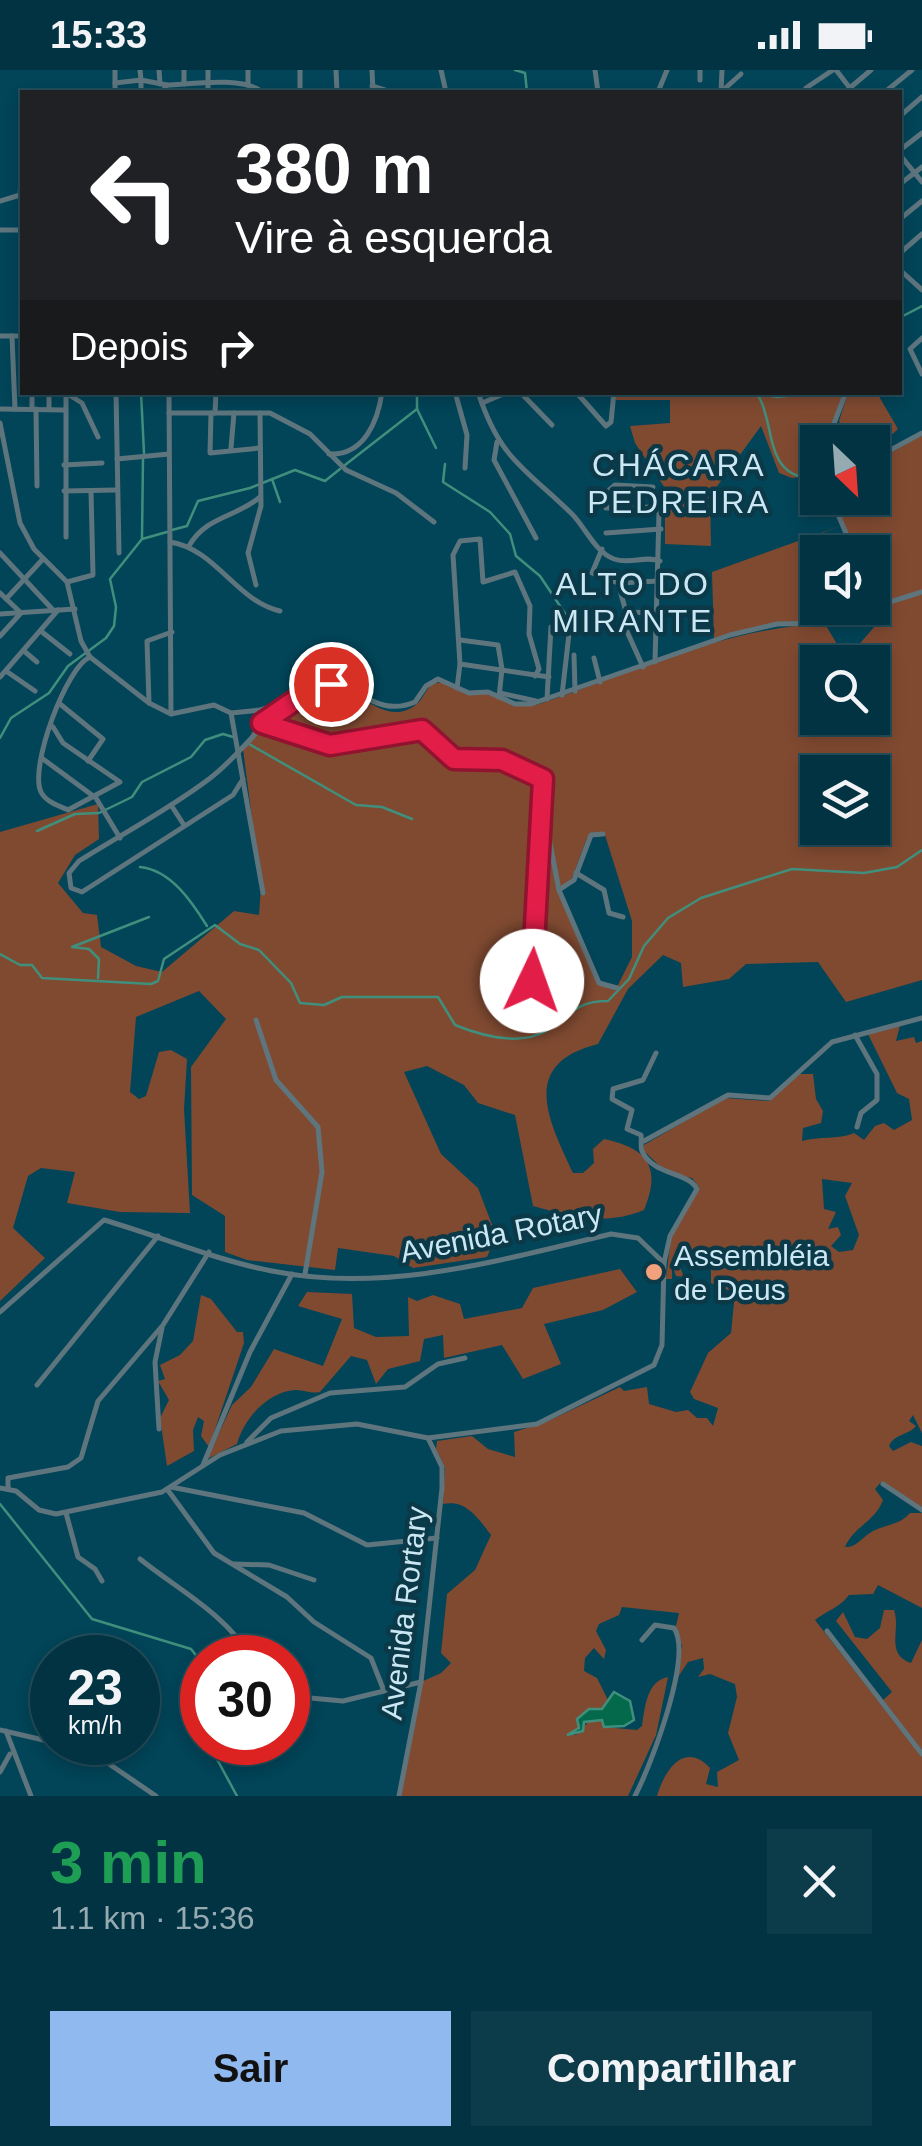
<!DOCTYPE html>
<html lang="pt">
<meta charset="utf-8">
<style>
body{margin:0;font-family:Arial,sans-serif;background:#0c3b49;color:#f1f3f6;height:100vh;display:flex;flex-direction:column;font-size:38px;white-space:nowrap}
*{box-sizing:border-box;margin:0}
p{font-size:32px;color:#96aab2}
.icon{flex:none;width:55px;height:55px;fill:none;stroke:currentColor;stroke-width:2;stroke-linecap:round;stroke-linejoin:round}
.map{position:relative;height:1726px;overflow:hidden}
.panel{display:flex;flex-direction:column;background:#023342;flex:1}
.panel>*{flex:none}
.hud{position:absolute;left:20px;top:20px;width:882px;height:305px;border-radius:0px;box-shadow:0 5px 15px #0003,0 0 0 2px #234e5b;background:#202124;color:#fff;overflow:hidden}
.needle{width:65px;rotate:155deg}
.fabs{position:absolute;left:800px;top:355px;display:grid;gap:20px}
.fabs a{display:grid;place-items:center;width:90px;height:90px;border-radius:0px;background:#023342;box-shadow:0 5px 15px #0003,0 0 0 2px #234e5b;font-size:50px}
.speed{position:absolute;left:30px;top:1565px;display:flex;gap:20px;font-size:50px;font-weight:700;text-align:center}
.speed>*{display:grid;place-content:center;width:130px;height:130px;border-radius:50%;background:#023342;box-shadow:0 5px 15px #0003,0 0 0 2px #234e5b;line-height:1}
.speed small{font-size:25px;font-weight:400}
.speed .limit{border:15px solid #d22;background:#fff;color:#111}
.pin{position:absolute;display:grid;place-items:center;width:85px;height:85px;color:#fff;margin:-42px;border:5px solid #fff;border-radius:50%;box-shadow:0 2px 10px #0007}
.me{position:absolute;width:110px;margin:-55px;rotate:3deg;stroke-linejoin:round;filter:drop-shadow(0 0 8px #0008)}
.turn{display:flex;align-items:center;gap:35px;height:210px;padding:0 50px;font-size:45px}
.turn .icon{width:130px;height:130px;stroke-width:2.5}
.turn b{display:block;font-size:70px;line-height:85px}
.then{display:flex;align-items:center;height:95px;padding:0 50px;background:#0003;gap:20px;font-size:38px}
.round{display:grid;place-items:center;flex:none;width:105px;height:105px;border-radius:0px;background:#0c3b49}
.overview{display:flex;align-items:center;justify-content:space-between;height:170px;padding:0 50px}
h1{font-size:60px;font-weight:700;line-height:75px;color:#1e9e55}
.primary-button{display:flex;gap:20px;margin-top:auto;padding:20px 50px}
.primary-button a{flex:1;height:115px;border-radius:0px;background:#90b9f0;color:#111;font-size:40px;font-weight:700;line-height:115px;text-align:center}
.primary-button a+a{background:#0c3b49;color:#f1f3f6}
.status{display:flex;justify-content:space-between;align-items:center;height:70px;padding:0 50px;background:#023342;direction:ltr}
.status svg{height:28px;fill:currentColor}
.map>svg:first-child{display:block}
.green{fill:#804a31;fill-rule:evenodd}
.water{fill:#04694b;stroke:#408f7d;stroke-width:2.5}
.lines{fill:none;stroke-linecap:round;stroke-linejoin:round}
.stream{stroke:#408f7d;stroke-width:2.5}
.minor{stroke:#5e757e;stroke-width:5}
.route-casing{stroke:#92132f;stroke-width:25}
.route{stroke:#e11d48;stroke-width:18}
.poi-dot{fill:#f1a17c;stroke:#0b3948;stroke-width:4}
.labels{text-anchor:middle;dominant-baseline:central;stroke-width:9;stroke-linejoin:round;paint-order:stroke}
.street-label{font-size:30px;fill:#cbe7f3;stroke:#0b3948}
.poi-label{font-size:30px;fill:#cbe7f3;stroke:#0b3948;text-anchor:start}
.neighbourhood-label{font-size:32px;letter-spacing:2.5px;fill:#cbe7f3;stroke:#0b3948}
</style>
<div class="status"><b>15:33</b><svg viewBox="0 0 49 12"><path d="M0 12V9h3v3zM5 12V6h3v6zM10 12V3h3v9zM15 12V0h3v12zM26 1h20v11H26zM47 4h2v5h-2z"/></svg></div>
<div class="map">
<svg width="922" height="1726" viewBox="0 0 922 1726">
<rect width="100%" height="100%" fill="#024458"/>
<g class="green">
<path d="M616 322 844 323 825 372H818L817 405 792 408 779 403 761 356 710 426 711 476 665 474V418L635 373 630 356 670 353V330H616Z"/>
<path d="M848 323H877L898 359 887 369 889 378 873 386 872 372H849L839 351Z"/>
<path d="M922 365V521L877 534 873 497H883L885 491 881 483 856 482 833 428H872L873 393Z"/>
<path d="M840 456 799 472 823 550 784 552 714 570 712 502Z"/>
<path d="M922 523V910L846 932 818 892 746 894 729 909 683 917 681 893 663 885 628 919 598 974C519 994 548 1049 573 1103H583L594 1093 593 1079 604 1069C647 1078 662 1097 644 1140 604 1156 573 1147 533 1136L515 1045 478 1033 464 1015 427 996 404 1002 441 1084 478 1118 496 1165 487 1187 413 1198 394 1186 338 1178 335 1200 247 1190 225 1182V1146L192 1125 191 997 226 949 199 921 136 947 130 1022 139 1029 146 1026 159 982 171 980 187 989 184 1039 190 1143 120 1142 67 1133 75 1102 41 1098 28 1106 13 1158 45 1188 0 1231V762L98 734 99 769 75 785 58 813 83 843 97 845 101 877 136 896 162 902 234 841 259 845 261 817 243 679 252 662 265 657 332 678 412 662 430 669 452 694 471 690 450 686 432 661 422 659H391L329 674 268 654C284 640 307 619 329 617 359 615 386 661 418 633 423 628 426 620 432 614L442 612 467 624H487L513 634 536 635C631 604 724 557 825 554L843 584 856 578 875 556 873 540ZM818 592H872V648H818ZM818 702H872V758H818ZM604 762 632 851V887L617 917 599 913 560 820 572 808 587 768Z"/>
<path d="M900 955 896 971 914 967 916 973 922 971V1363L913 1345 909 1351 916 1356C909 1365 894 1364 889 1376L893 1381 911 1372 922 1376V1439L881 1412 875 1419 883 1430C875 1452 854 1456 845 1477 856 1478 861 1468 873 1461 887 1454 900 1455 910 1443H922V1538L878 1515 873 1524 849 1525C839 1538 828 1540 815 1550L922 1687V1726H657C664 1701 684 1670 710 1698L706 1714 718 1717 717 1702 739 1690 728 1663 737 1627 735 1614 710 1604 698 1607 704 1599 703 1588 688 1592 674 1613 682 1576 676 1556 679 1543 622 1537 619 1545 599 1554 596 1561 606 1580 604 1589 594 1578 585 1588 584 1601 597 1608 608 1630 601 1639H589L577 1649 579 1658 570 1664 576 1665 592 1648 602 1649 604 1657 637 1660 642 1656C645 1636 647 1611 668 1607L656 1665 628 1726H401L421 1612 441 1603 451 1593 441 1583 447 1524 475 1500 491 1465C478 1448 466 1429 443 1434L445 1398 436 1379 437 1371 472 1366 488 1379 515 1387 514 1362 546 1352 620 1317 624 1321 647 1317 649 1334 676 1342 688 1340 697 1348H707L713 1356 718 1338 694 1329 690 1322 708 1283 731 1263 735 1223 711 1213V1194L684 1192 680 1197 684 1207 676 1206 672 1195V1209H666L671 1167 699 1117 692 1108 668 1104 644 1081V1075L725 1028 769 1031 798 1004H813L816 1029 823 1041 821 1053 803 1058 802 1071C819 1066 838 1070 854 1063L864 1070 875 1056 884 1053 894 1060 912 1050 909 1029 897 1023 868 964ZM822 1109 852 1113 845 1126 859 1165 853 1180 839 1182 831 1176 841 1165 838 1157 828 1159 836 1142 824 1139Z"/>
<path d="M620 1199 637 1222 603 1240 544 1254 561 1294 523 1309 502 1275 444 1288 443 1265 424 1269 420 1291 388 1299 376 1314 367 1290 351 1286 320 1322C311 1324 305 1320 295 1320 267 1322 244 1349 237 1374L207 1389 232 1335 251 1317 274 1279 323 1296 342 1249 298 1236 307 1222 352 1224 354 1258 376 1267 409 1266 408 1227 417 1231 433 1225 460 1234 464 1249 522 1238 533 1218Z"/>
<path d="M201 1225 211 1229 237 1262H243L244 1273 209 1377 201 1366 204 1351 198 1347 193 1360 194 1381 167 1396 160 1348 169 1330 158 1311 165 1309 160 1295 180 1285 193 1271Z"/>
<path d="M884 1540H894C901 1560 885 1584 911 1593L922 1570V1682L883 1630 892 1622 836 1551 843 1542 855 1567 867 1569 880 1558Z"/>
</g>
<path class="water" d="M614 1622 630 1631 634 1650 624 1656 604 1657 602 1650 584 1652 583 1661 567 1665 579 1658 577 1649 589 1639H602Z"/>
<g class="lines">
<g class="stream">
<path d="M515 0 525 3 527 22"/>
<path d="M901 247 922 236"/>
<path d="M900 257V252"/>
<path d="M141 322 144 383"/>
<path d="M750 322 777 327 824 322"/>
<path d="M759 327C776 358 764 411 818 408"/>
<path d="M417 339 436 378"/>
<path d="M445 394 443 412 490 442 510 464 516 486 540 506 572 554"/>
<path d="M345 395 417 339V322"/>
<path d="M272 409 280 432"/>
<path d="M172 460 187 456 198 431 250 418 295 400 325 411 340 399"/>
<path d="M142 468 143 389"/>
<path d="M0 668 11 648 49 623 68 596 106 568 114 556 116 537 110 509 142 469 167 462"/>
<path d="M249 674 356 735 382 737 412 749"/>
<path d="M37 761 75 744 99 743 132 727 142 712 191 687 205 670 223 664 233 667"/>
<path d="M140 797C171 800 192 832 207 856"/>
<path d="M0 884 20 895H32L42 908 151 914 158 911 164 889 215 855 240 874 259 880 291 913 300 933 324 935 342 927H438L455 955C482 966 519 976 546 961 572 945 575 931 608 931L629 909 644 876 668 848 701 828 792 799 864 803 897 797 922 780"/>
<path d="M98 908 99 889 89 879 72 877 149 847"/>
<path d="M0 1434 92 1549 191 1579 202 1593"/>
<path d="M215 1672 212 1680 237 1726"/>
</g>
<g class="minor">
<path d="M115 0V22"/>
<path d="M140 0 141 10 167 15"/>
<path d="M159 0 160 14"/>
<path d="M208 0V22"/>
<path d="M336 0 337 22"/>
<path d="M372 0 373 22"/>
<path d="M441 0 446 22"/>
<path d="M595 0 598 22"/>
<path d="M836 0 853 22"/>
<path d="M700 10V0"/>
<path d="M115 13 141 10V22"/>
<path d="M184 14V0"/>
<path d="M248 15V0"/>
<path d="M372 16 391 22"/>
<path d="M806 18 833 0"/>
<path d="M162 22 167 15C192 14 243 6 262 22"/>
<path d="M300 22V0"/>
<path d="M658 22 667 0"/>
<path d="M721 22 741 4"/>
<path d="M721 22 722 0"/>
<path d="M845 22 871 0"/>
<path d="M885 22 912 0"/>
<path d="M900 46 922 27"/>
<path d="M900 80 922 63"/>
<path d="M900 85 922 112"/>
<path d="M900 114 922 97"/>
<path d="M0 131 20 125 22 94"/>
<path d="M900 149 922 131"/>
<path d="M0 160H22"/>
<path d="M900 183 922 164"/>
<path d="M900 200 922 220"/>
<path d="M0 266H22"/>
<path d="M12 266 15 339"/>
<path d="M922 268 910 279 922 304"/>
<path d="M32 322V339"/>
<path d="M49 322V339"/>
<path d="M116 322 119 483"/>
<path d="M169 322 171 644"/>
<path d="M455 322 467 365 465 398"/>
<path d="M478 322C500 390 525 398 572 444 585 457 595 482 614 489 630 495 645 485 660 491"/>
<path d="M520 322 552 355"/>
<path d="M576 322 606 356 611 352 614 322"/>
<path d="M66 323 82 333 98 367"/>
<path d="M482 333 501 325"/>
<path d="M0 339 64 340"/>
<path d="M36 339 37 416"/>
<path d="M169 343H270L310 364 346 400 396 423 434 452"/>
<path d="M211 343 210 383 260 378"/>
<path d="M215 343 216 322"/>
<path d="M0 353 20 453 34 479 67 512 81 571 90 587 149 633 171 644 214 635 231 643 260 640 295 630"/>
<path d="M497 372 494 390 536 468"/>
<path d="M827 372 846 322"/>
<path d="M231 378 234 343"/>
<path d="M329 384C364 386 378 351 382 322"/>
<path d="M117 389 169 384"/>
<path d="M872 390 922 363"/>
<path d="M64 395 102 393"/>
<path d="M653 417 615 415 607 422 606 438 654 437 659 443 655 592"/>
<path d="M64 421 116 420"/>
<path d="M831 428 854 482"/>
<path d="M606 463 661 459"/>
<path d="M66 467V322"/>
<path d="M170 472C216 479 236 531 280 541"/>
<path d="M189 476C206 446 237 447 260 427"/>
<path d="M602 479 592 503 618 513 626 542"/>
<path d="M0 483 54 541"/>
<path d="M67 512 93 505 91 421"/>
<path d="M618 513 659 511"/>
<path d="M256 515 248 483 261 436 260 343"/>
<path d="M0 523 19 541"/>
<path d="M6 529 43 489"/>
<path d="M0 544 75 539"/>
<path d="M42 562 70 584"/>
<path d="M0 566 21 543"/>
<path d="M460 570 498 575 502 599 499 627"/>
<path d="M24 581 37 592"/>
<path d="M574 585 575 621"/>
<path d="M594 588 600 612"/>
<path d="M643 597 625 557 626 542 657 543"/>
<path d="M6 601 35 621"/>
<path d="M535 606 539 599 529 564 530 536 515 502 483 512 480 469 460 471 453 485 460 594 549 607"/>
<path d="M0 607 58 540"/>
<path d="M457 618 460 594"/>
<path d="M500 623 536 631"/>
<path d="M562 625 569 564"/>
<path d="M547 629 551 557"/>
<path d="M149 633 147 571 172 562"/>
<path d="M60 634 103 669 88 691"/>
<path d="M231 643 263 823"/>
<path d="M262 653 325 675 422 660 454 689 502 690 541 707 532 911"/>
<path d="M53 657 63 673 120 712 68 740C59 736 46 732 41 722 29 698 66 597 90 587"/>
<path d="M43 689 96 728 120 768"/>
<path d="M243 709 233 725 82 822 71 818 69 803 79 791C122 764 168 740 209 709 250 678 267 637 321 617 352 606 373 650 415 632L426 616 438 609 469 623 488 622 515 634H531L730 565 777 554 823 553 922 522"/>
<path d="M171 735 184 755"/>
<path d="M539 757 549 768 559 820 599 913 617 918"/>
<path d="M576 803 604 820 609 843 623 847"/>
<path d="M559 820 574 810 591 765 603 764"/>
<path d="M256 950 276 1010 318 1057 322 1102 305 1204"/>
<path d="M855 965 877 1004V1030L861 1043 857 1057"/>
<path d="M644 1071 728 1025 770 1028 832 972 922 948"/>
<path d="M0 1242 104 1150C159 1166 215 1190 272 1201 387 1224 500 1190 611 1164L638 1168 664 1193"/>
<path d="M37 1315 158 1166"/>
<path d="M159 1359 155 1292 162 1258"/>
<path d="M247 1372 271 1348 330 1323 405 1317 438 1294 465 1288"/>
<path d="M203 1395 250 1282 292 1204"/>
<path d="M883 1414 922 1440"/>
<path d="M171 1417 304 1443 367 1475 437 1468"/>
<path d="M0 1418 16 1421 39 1440 56 1444 162 1422 220 1385 281 1361 357 1354 428 1368 537 1354 654 1295 662 1275 664 1193 670 1166 697 1119C689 1102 652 1105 642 1081 640 1076 642 1070 641 1065L627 1059 632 1040 612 1029 613 1019 643 1010 656 983"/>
<path d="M8 1418V1408L68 1397 81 1388 98 1331 163 1255 209 1182"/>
<path d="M167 1419 214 1483 287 1527 314 1552 371 1588 384 1621"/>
<path d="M66 1443 78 1487 95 1499 102 1511"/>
<path d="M140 1489C180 1521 224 1543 252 1588"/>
<path d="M234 1494 269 1495 314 1510"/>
<path d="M827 1561 922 1684"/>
<path d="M288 1626 343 1631 421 1612"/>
<path d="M0 1660 52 1672"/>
<path d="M6 1661 31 1726"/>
<path d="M55 1672 93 1683 156 1726"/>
<path d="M0 1702 10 1684"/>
<path d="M399 1726 421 1612 442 1418V1397L428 1368"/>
<path d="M635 1726C651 1695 693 1586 674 1558L655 1555 642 1570"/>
</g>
</g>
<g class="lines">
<defs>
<path id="route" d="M331 614 297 629 262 653 330 675 422 660 454 689 502 690 543 709 532 911"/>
</defs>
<use href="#route" class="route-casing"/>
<use href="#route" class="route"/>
</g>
<circle class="poi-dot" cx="654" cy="1202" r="10"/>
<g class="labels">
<g class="street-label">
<text transform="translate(501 1163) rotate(-11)">Avenida Rotary</text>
<text transform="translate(404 1543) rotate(-83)">Avenida Rortary</text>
</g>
<g class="poi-label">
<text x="674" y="1185">Assembléia<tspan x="674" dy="34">de Deus</tspan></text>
</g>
<g class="neighbourhood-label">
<text x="679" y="395">CHÁCARA<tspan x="679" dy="37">PEDREIRA</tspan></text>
<text x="633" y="514">ALTO DO<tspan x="633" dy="37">MIRANTE</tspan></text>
</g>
</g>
</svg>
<div class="fabs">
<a><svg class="needle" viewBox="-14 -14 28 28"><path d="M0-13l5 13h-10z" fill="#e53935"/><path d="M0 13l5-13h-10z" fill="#96aab2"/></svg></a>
<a><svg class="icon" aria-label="sound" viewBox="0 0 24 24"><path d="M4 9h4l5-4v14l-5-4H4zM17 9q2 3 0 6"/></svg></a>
<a><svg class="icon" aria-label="search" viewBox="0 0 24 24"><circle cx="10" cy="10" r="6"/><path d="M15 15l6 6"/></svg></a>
<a><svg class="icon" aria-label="layers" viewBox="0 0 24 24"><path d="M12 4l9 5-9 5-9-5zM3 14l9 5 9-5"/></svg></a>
</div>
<div class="speed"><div>23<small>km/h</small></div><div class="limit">30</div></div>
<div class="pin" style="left:331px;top:614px;background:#d93025"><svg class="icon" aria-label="arrive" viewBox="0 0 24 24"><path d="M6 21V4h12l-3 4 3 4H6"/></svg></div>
<svg class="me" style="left:532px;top:911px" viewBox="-20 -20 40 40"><circle r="19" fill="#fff"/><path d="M0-13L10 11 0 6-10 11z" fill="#e11d48"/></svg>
<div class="hud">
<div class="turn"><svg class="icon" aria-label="left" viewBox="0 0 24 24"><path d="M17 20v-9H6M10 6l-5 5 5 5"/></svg><div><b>380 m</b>Vire à esquerda</div></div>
<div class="then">Depois<svg class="icon" aria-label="right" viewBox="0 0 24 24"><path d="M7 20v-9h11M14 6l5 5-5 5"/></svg></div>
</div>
</div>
<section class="panel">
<div class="overview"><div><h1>3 min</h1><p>1.1 km · 15:36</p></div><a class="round"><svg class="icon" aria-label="close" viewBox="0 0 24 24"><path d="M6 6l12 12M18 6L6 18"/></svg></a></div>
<div class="primary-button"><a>Sair</a><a>Compartilhar</a></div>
</section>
